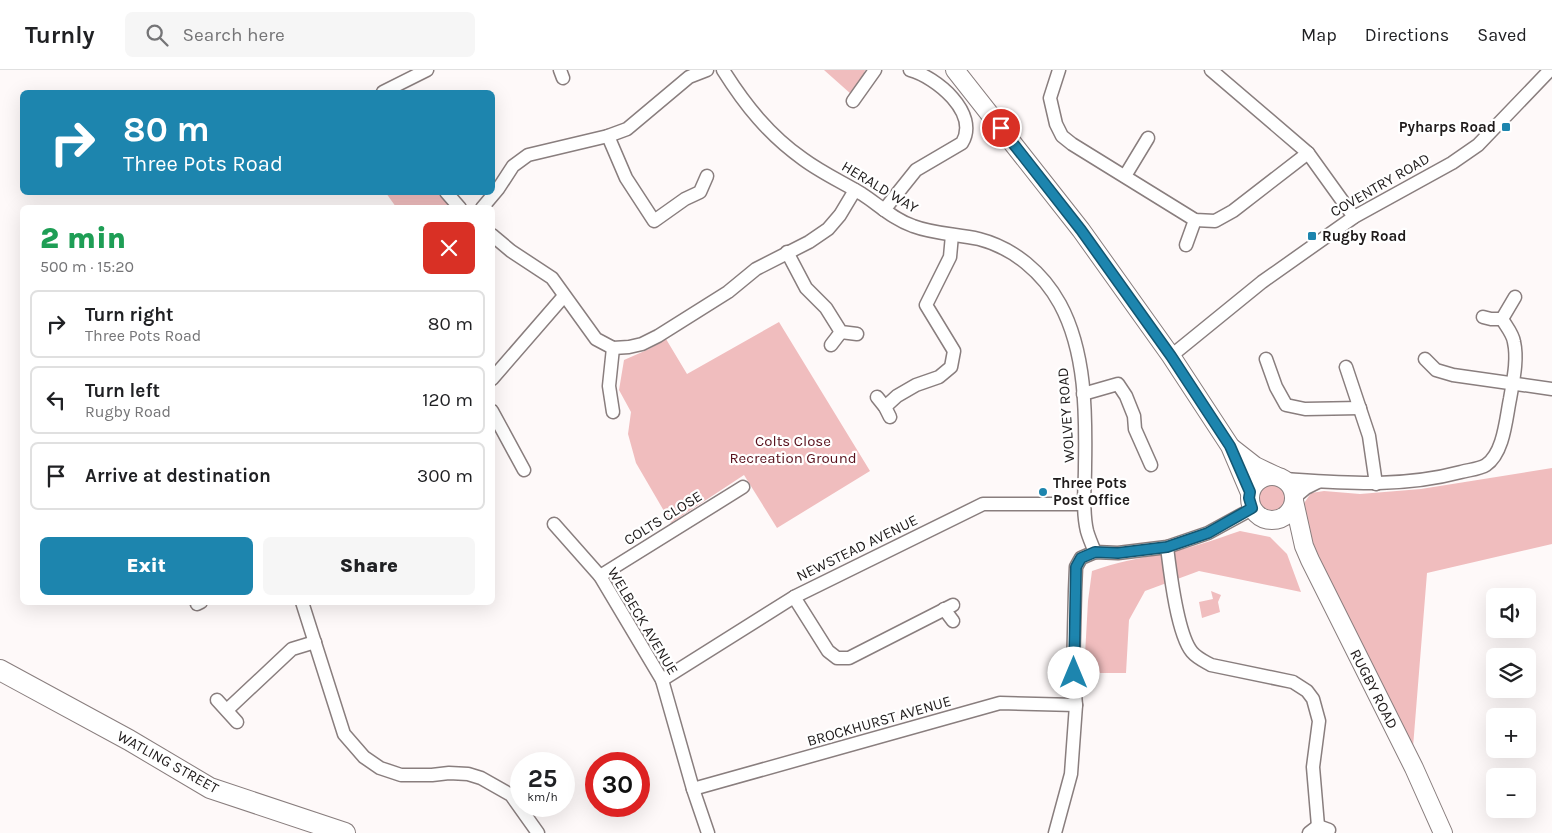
<!DOCTYPE html>
<meta charset="utf-8">
<style>
body{margin:0;font-family:Karla,sans-serif;background:#f6f6f6;color:#202124;height:100vh;display:flex;flex-direction:column;font-size:19px;white-space:nowrap}
*{box-sizing:border-box;margin:0}
p{font-size:16px;color:#757577}
.icon{flex:none;width:28px;height:28px;fill:none;stroke:currentColor;stroke-width:2;stroke-linecap:round;stroke-linejoin:round}
.map{position:relative;flex:1;overflow:hidden}
.side{position:absolute;left:20px;top:135px;width:475px;height:400px;display:flex;flex-direction:column;background:#fff;border-radius:8px;box-shadow:0 5px 20px #0002}
.side>*{flex:none}
.hud{position:absolute;left:20px;top:20px;width:475px;height:105px;border-radius:8px;box-shadow:0 5px 20px #0002;background:#1d85ae;color:#fff;overflow:hidden}
.controls{position:absolute;left:1486px;top:518px;display:grid;gap:10px}
.controls a{display:grid;place-items:center;width:50px;height:50px;border-radius:8px;background:#fff;box-shadow:0 5px 20px #0002;font-size:25px}
.speed{position:absolute;left:510px;top:682px;display:flex;gap:10px;font-size:25px;font-weight:700;text-align:center}
.speed>*{display:grid;place-content:center;width:65px;height:65px;border-radius:50%;background:#fff;box-shadow:0 5px 20px #0002;line-height:1}
.speed small{font-size:12px;font-weight:400}
.speed .limit{border:8px solid #d22;background:#fff;color:#111}
.pin{position:absolute;display:grid;place-items:center;width:42px;height:42px;color:#fff;margin:-21px;border:2px solid #fff;border-radius:50%;box-shadow:0 1px 5px #0007}
.me{position:absolute;width:55px;margin:-28px;rotate:0deg;stroke-linejoin:round;filter:drop-shadow(0 0 4px #0008)}
.turn{display:flex;align-items:center;gap:18px;height:105px;padding:0 20px;font-size:22px}
.turn .icon{width:65px;height:65px;stroke-width:2.5}
.turn b{display:block;font-size:35px;line-height:42px}
.round{display:grid;place-items:center;flex:none;width:52px;height:52px;border-radius:8px;background:#f6f6f6}
.headline{display:flex;align-items:center;justify-content:space-between;height:85px;padding:0 20px}
h1{font-size:30px;font-weight:800;line-height:38px;color:#1e9e55}
.cta{display:flex;gap:10px;margin-top:auto;padding:10px 20px}
.cta a{flex:1;height:58px;border-radius:8px;background:#1d85ae;color:#fff;font-size:20px;font-weight:800;line-height:58px;text-align:center}
.cta a+a{background:#f6f6f6;color:#202124}
ul{padding:0;list-style:none}
li{display:flex;align-items:center;gap:15px;height:68px;margin:0 10px 8px;padding:0 10px;border:2px solid #e0e0e0;border-radius:8px}
li div{flex:1}
li b{display:block;font-size:19px}
li em{font-style:normal}
header{display:flex;align-items:center;gap:30px;box-sizing:border-box;height:70px;padding:0 25px;background:#fff;border-bottom:1px solid #e0e0e0}
header strong{font-size:24px}
nav{display:flex;gap:28px;margin-inline-start:auto;font-size:18px}
.search{width:350px;height:45px;background:#f6f6f6;display:flex;align-items:center;gap:12px;box-sizing:border-box;padding:0 18px;border-radius:8px;color:#757577;font-size:19px}
.map>svg:first-child{display:block}
.green{fill:#f0bdbe}
.lines{fill:none;stroke-linecap:round;stroke-linejoin:round}
.minor-casing{stroke:#897e7e;stroke-width:15}
.secondary-casing{stroke:#897e7e;stroke-width:20}
.trunk-casing{stroke:#897e7e;stroke-width:22}
.minor{stroke:#fff;stroke-width:12}
.secondary{stroke:#fff;stroke-width:18}
.trunk{stroke:#fff;stroke-width:20}
.route-casing{stroke:#135671;stroke-width:12}
.route{stroke:#1d85ae;stroke-width:9}
.poi-dot{fill:#1d85ae;stroke:#fff;stroke-width:2}
.labels{text-anchor:middle;dominant-baseline:central;stroke-width:4.5;stroke-linejoin:round;paint-order:stroke}
.poi-label{font-size:15px;font-weight:bold;fill:#1f1b1b;stroke:#fff;text-anchor:start}
.street-label{font-size:15px;fill:#1f1b1b;stroke:#fff}
.park-label{font-size:15px;fill:#58101b;stroke:#fff}
</style>
<header>
<strong>Turnly</strong>
<div class="search"><svg class="icon" aria-label="search" viewBox="0 0 24 24"><circle cx="10" cy="10" r="6"/><path d="M15 15l6 6"/></svg>Search here</div>
<nav><a>Map</a><a>Directions</a><a>Saved</a></nav>
</header>
<div class="map">
<svg width="1552" height="763" viewBox="0 0 1552 763">
<rect width="100%" height="100%" fill="#fef9f9"/>
<g class="green">
<path d="M824 0H865L863 8 851 24Z"/>
<path d="M386 123H440L455 137H396Z"/>
<path d="M779 252 870 401 777 458 744 405 671 453 636 393 628 364 631 342 619 320 624 290 649 279 666 269 687 304Z"/>
<path d="M1552 398V474L1427 503 1413 677 1331 520 1305 462 1300 439 1311 423 1324 421 1360 424 1421 419Z"/>
<circle cx="1274" cy="427" r="17"/>
<path d="M1240 461 1270 467 1287 484 1301 522 1199 501 1145 521 1129 550 1126 603H1084L1088 531 1092 501C1117 492 1136 489 1161 484 1188 479 1214 470 1240 461Z"/>
<path d="M1211 521 1221 525 1218 532 1220 542 1202 548 1199 532 1213 529Z"/>
</g>
<g class="lines">
<defs>
<g id="minor">
<path d="M560 0 563 8"/>
<path d="M723 0C745 35 769 65 803 89 822 103 842 112 862 124 879 135 893 149 913 156 934 164 957 164 979 169 1014 178 1043 203 1060 234 1086 282 1086 343 1085 397 1085 418 1082 440 1087 461 1089 468 1092 475 1095 482"/>
<path d="M1059 0 1050 28 1056 54 1062 66 1072 74 1195 150 1215 151 1233 141 1308 83"/>
<path d="M1211 0 1308 83 1354 147"/>
<path d="M383 22 427 0"/>
<path d="M853 31 875 0"/>
<path d="M608 66 626 108 654 151 685 129 700 122 707 106"/>
<path d="M1125 106 1148 68"/>
<path d="M446 122 460 138"/>
<path d="M482 138 498 119 513 96 528 85 608 66 627 59 689 7 707 0"/>
<path d="M884 140 916 100 962 73C980 43 936 7 910 0"/>
<path d="M492 165 511 181 552 208 596 269 613 278 629 277 642 274 658 266 728 222 756 199 809 172 828 159 840 145 855 120"/>
<path d="M1186 175 1195 150"/>
<path d="M787 182 806 218 826 238 841 262 857 264"/>
<path d="M1483 247 1491 249H1502"/>
<path d="M1502 249 1515 227"/>
<path d="M831 275 841 262"/>
<path d="M1171 286 1262 212 1354 147 1452 93 1478 75 1550 0"/>
<path d="M1266 289 1276 317 1286 335 1305 339 1360 338"/>
<path d="M1425 289 1436 300 1453 305 1552 319"/>
<path d="M1346 297 1369 366 1376 414"/>
<path d="M492 309 564 226"/>
<path d="M1083 324 1118 314 1126 326 1134 346 1135 359 1151 395"/>
<path d="M877 327 885 337 890 347"/>
<path d="M885 337 897 326 916 315 939 307 951 297 954 281 926 235 950 187 952 165"/>
<path d="M492 341 524 400"/>
<path d="M613 342 609 316 613 278"/>
<path d="M1284 409C1345 413 1401 418 1461 402 1468 400 1480 399 1486 395 1504 383 1506 348 1510 329 1513 311 1518 290 1514 272 1513 264 1506 256 1502 249"/>
<path d="M1294 428 1306 418 1318 412"/>
<path d="M554 454 600 506 662 610 693 719 708 763"/>
<path d="M1167 477C1170 501 1177 564 1192 582 1197 588 1204 591 1211 595L1293 612 1307 621 1313 629 1319 651 1313 697 1318 756"/>
<path d="M600 506 743 417"/>
<path d="M794 527 828 581 837 588H849L953 535"/>
<path d="M302 532 344 664 364 687 380 698 401 705H432L449 703 468 704 481 708 511 725 538 763"/>
<path d="M197 534 201 532"/>
<path d="M944 539 953 551"/>
<path d="M662 610 794 527 983 434H1084"/>
<path d="M217 630 237 652"/>
<path d="M227 640 292 579 315 572"/>
<path d="M693 719 1000 633 1076 635"/>
<path d="M1055 763 1071 704 1076 635 1073 603 1075 521 1076 497 1081 488 1095 482 1118 483 1167 477 1208 463 1252 439"/>
<path d="M1309 763 1318 756 1329 760"/>
</g>
<g id="secondary">
<path d="M955 0 1081 160 1171 286 1230 376 1250 423"/>
<path d="M1232 378 1255 396 1276 406"/>
<circle cx="1272" cy="428" r="22"/>
<path d="M1294 431 1304 476 1310 490 1414 698 1443 763"/>
</g>
<path id="trunk" d="M0 600 129 670 210 718 345 763"/>
</defs>
<use href="#minor" class="minor-casing"/>
<use href="#secondary" class="secondary-casing"/>
<use href="#trunk" class="trunk-casing"/>
<use href="#minor" class="minor"/>
<use href="#secondary" class="secondary"/>
<use href="#trunk" class="trunk"/>
</g>
<g class="lines">
<defs>
<path id="route" d="M1001 58 1081 160 1171 286 1230 376 1250 422 1249 428 1252 438 1208 463 1167 477 1118 483 1095 482 1081 488 1076 497 1074 603"/>
</defs>
<use href="#route" class="route-casing"/>
<use href="#route" class="route"/>
</g>
<g class="poi-dot">
<rect x="1501" y="52" width="10" height="10" rx="2.5"/>
<rect x="1307" y="161" width="10" height="10" rx="2.5"/>
<circle cx="1043" cy="422" r="5"/>
</g>
<g class="labels">
<g class="poi-label">
<text x="1496" y="57" text-anchor="end">Pyharps Road</text>
<text x="1322" y="166">Rugby Road</text>
<text x="1053" y="413">Three Pots<tspan x="1053" dy="17">Post Office</tspan></text>
</g>
<g class="street-label">
<text transform="translate(1380 115) rotate(-30)">COVENTRY ROAD</text>
<text transform="translate(880 117) rotate(31)">HERALD WAY</text>
<text transform="translate(1066 345) rotate(-94)">WOLVEY ROAD</text>
<text transform="translate(663 448) rotate(-32)">COLTS CLOSE</text>
<text transform="translate(857 478) rotate(-26)">NEWSTEAD AVENUE</text>
<text transform="translate(643 551) rotate(59)">WELBECK AVENUE</text>
<text transform="translate(1374 619) rotate(63)">RUGBY ROAD</text>
<text transform="translate(879 651) rotate(-16)">BROCKHURST AVENUE</text>
<text transform="translate(168 692) rotate(29)">WATLING STREET</text>
</g>
<g class="park-label">
<text x="793" y="371">Colts Close<tspan x="793" dy="17">Recreation Ground</tspan></text>
</g>
</g>
</svg>
<div class="controls">
<a><svg class="icon" aria-label="sound" viewBox="0 0 24 24"><path d="M4 9h4l5-4v14l-5-4H4zM17 9q2 3 0 6"/></svg></a>
<a><svg class="icon" aria-label="layers" viewBox="0 0 24 24"><path d="M12 4l9 5-9 5-9-5zM3 14l9 5 9-5"/></svg></a>
<a>+</a>
<a>−</a>
</div>
<div class="speed"><div>25<small>km/h</small></div><div class="limit">30</div></div>
<div class="pin" style="left:1001px;top:58px;background:#d93025"><svg class="icon" aria-label="arrive" viewBox="0 0 24 24"><path d="M6 21V4h12l-3 4 3 4H6"/></svg></div>
<svg class="me" style="left:1074px;top:603px" viewBox="-20 -20 40 40"><circle r="19" fill="#fff"/><path d="M0-13L10 11 0 6-10 11z" fill="#1d85ae"/></svg>
<div class="hud">
<div class="turn"><svg class="icon" aria-label="right" viewBox="0 0 24 24"><path d="M7 20v-9h11M14 6l5 5-5 5"/></svg><div><b>80 m</b>Three Pots Road</div></div>
</div>
<section class="side">
<div class="headline"><div><h1>2 min</h1><p>500 m · 15:20</p></div><a class="round" style="background:#d93025;color:#fff"><svg class="icon" aria-label="close" viewBox="0 0 24 24"><path d="M6 6l12 12M18 6L6 18"/></svg></a></div>
<ul>
<li><svg class="icon" aria-label="right" viewBox="0 0 24 24"><path d="M7 20v-9h11M14 6l5 5-5 5"/></svg><div><b>Turn right</b><p>Three Pots Road</p></div><em>80 m</em></li>
<li><svg class="icon" aria-label="left" viewBox="0 0 24 24"><path d="M17 20v-9H6M10 6l-5 5 5 5"/></svg><div><b>Turn left</b><p>Rugby Road</p></div><em>120 m</em></li>
<li><svg class="icon" aria-label="arrive" viewBox="0 0 24 24"><path d="M6 21V4h12l-3 4 3 4H6"/></svg><div><b>Arrive at destination</b></div><em>300 m</em></li>
</ul>
<div class="cta"><a>Exit</a><a>Share</a></div>
</section>
</div>
